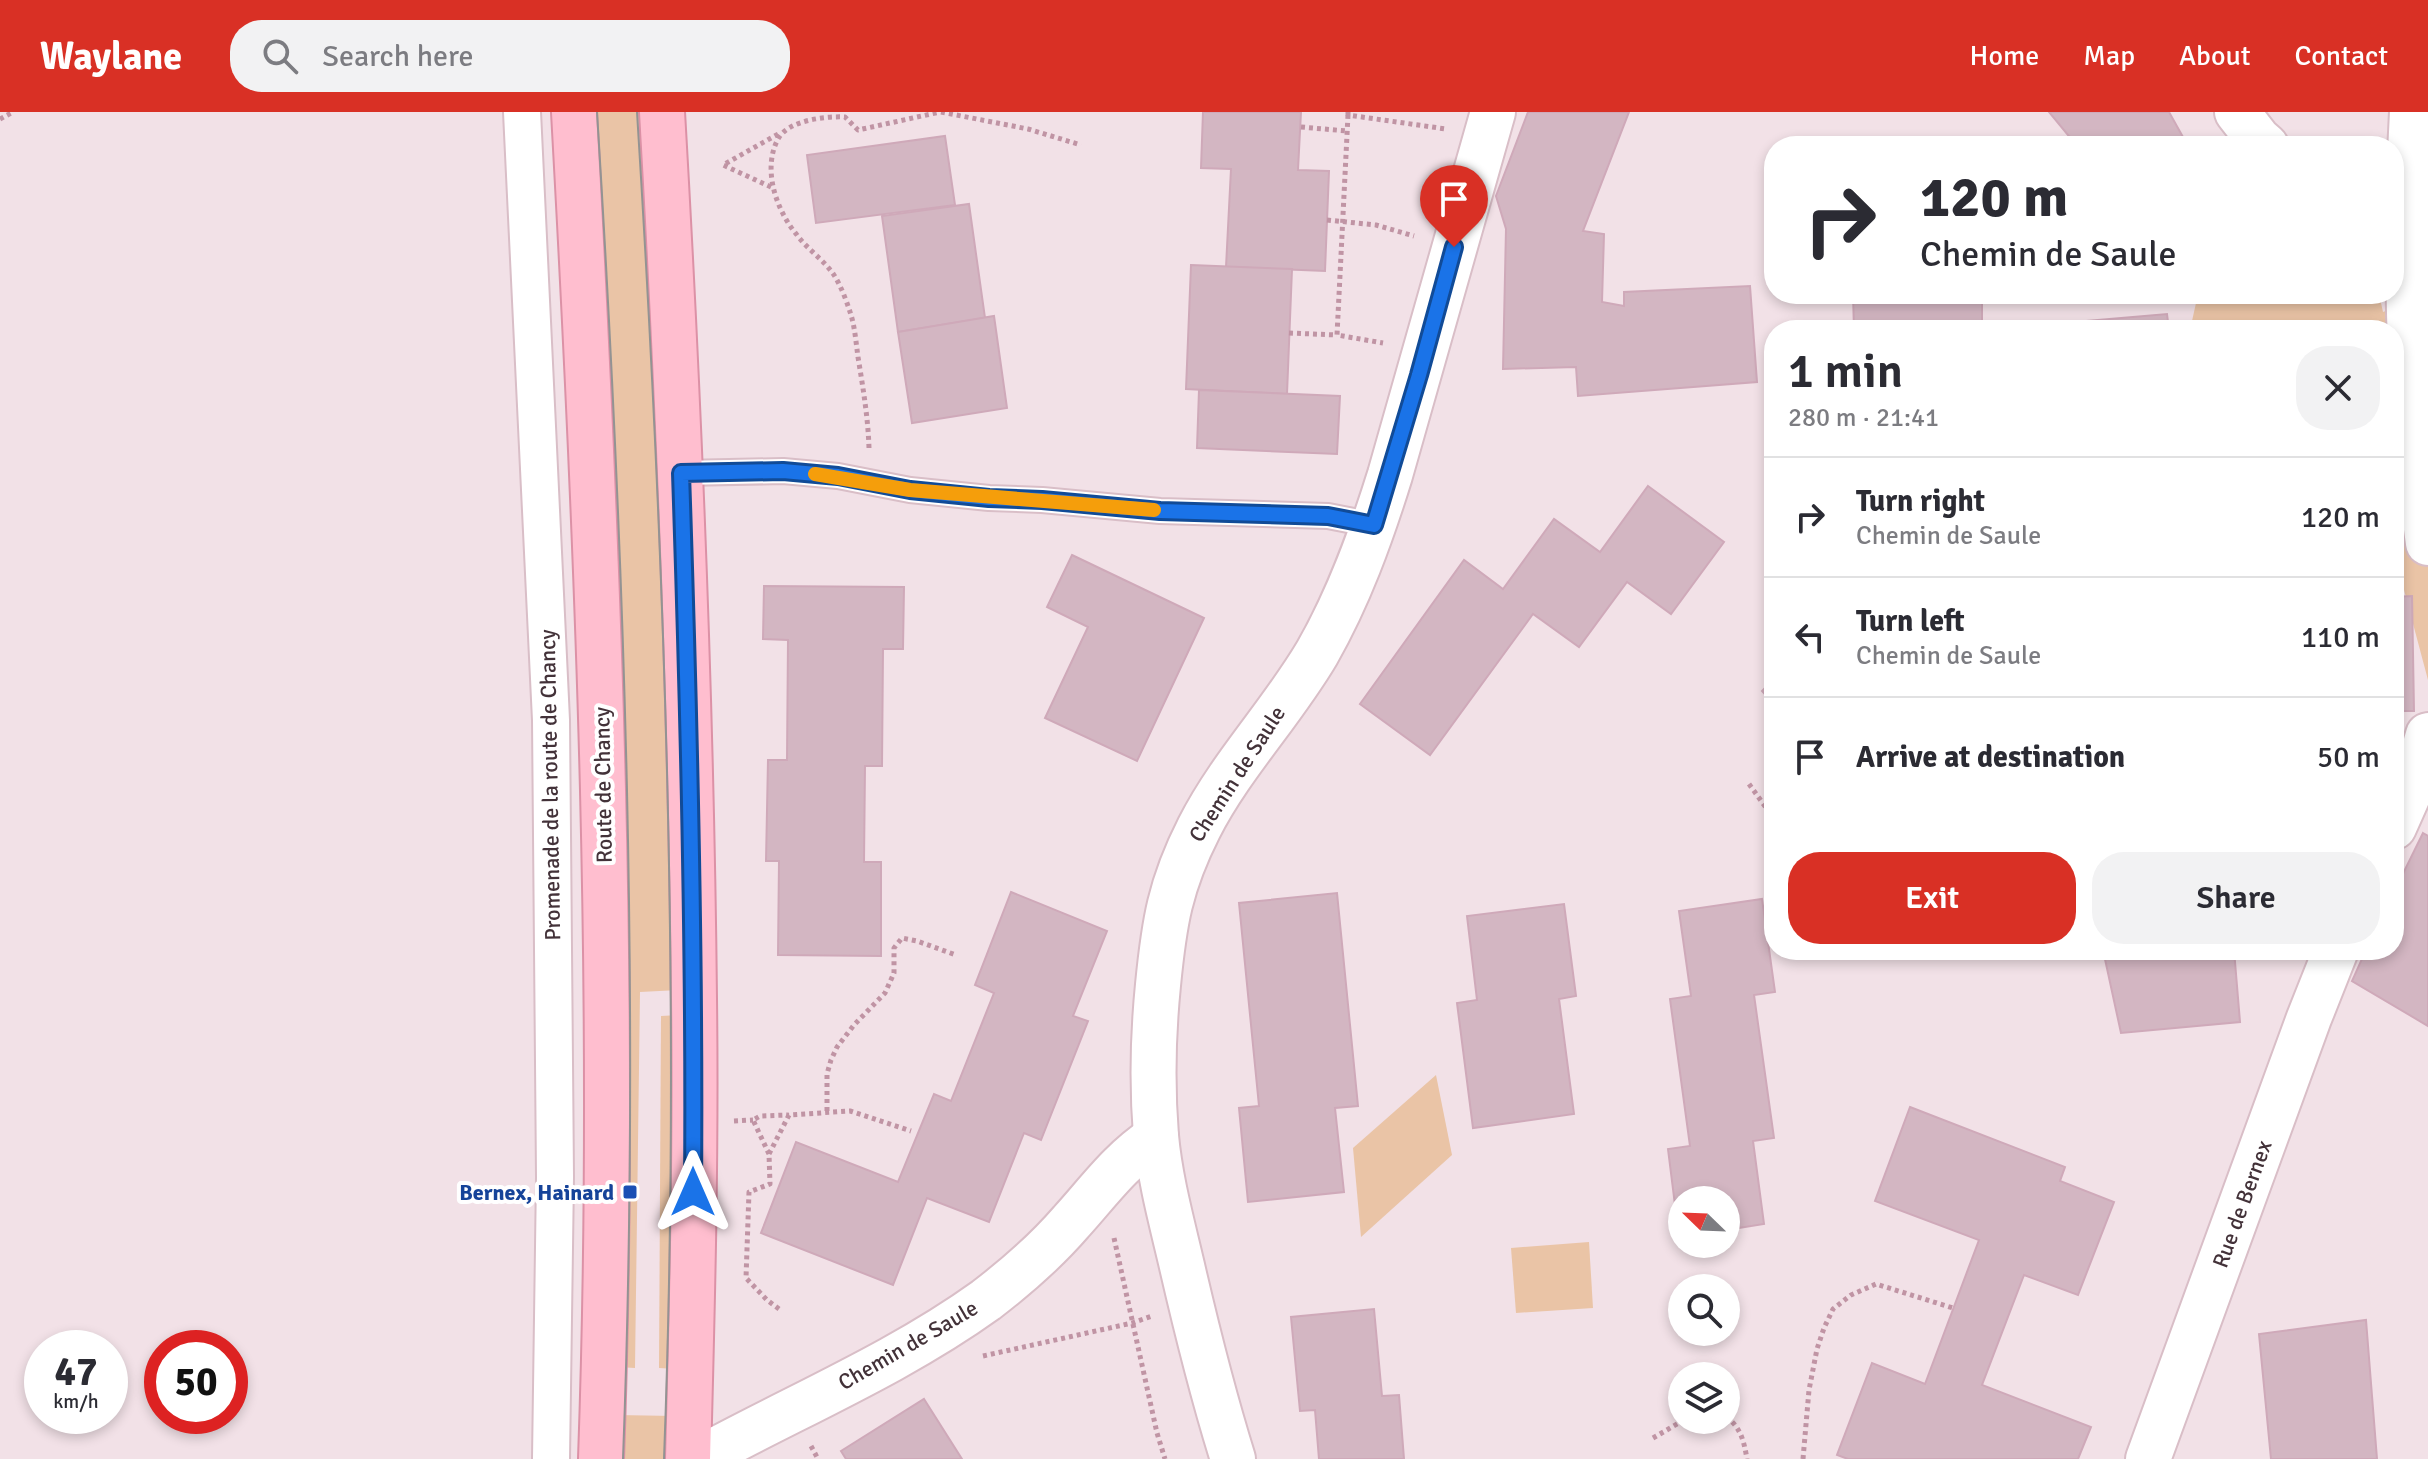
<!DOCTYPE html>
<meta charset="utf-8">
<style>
body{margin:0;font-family:Signika,sans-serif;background:#f2f2f3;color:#2b2b33;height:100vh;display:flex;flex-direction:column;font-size:30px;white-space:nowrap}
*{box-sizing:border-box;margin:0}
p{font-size:26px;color:#7c7c81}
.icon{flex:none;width:44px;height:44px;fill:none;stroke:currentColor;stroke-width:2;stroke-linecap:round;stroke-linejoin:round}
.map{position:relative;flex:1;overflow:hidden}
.sheet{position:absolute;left:1764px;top:208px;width:640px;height:640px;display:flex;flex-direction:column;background:#fff;border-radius:32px;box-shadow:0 4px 12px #0003}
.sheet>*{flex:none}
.banner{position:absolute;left:1764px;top:24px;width:640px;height:168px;border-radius:32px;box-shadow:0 4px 12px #0003;background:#fff;color:#2b2b33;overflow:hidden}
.needle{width:52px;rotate:293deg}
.buttons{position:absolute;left:1668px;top:1074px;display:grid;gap:16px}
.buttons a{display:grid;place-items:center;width:72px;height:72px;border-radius:50%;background:#fff;box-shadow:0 4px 12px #0003;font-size:40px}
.speed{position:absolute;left:24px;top:1218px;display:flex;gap:16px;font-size:40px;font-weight:700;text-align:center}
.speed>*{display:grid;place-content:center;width:104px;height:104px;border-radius:50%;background:#fff;box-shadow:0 4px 12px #0003;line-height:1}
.speed small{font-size:20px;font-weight:400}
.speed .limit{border:12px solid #d22;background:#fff;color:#111}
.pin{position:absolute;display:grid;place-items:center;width:68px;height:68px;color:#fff;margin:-82px -34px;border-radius:50% 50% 50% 0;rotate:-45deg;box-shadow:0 0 8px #0007}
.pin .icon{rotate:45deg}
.me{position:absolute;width:88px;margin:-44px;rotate:0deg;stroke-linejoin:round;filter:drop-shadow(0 0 6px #0008)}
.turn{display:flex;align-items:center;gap:28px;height:168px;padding:0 24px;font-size:36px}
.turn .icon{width:104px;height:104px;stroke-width:2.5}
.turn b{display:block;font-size:56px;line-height:68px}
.round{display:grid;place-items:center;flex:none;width:84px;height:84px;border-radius:32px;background:#f2f2f3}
.headline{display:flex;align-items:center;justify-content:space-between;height:136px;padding:0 24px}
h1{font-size:48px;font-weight:600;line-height:60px}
.button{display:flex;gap:16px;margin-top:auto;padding:16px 24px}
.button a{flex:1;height:92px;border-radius:32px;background:#d93025;color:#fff;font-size:32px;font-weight:600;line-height:92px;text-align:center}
.button a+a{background:#f2f2f3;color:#2b2b33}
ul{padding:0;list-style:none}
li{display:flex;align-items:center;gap:24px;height:120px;padding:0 24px;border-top:2px solid #e1e1e2}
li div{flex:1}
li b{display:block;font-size:30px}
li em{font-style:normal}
header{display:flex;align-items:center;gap:48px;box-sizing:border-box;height:112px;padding:0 40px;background:#d93025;color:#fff}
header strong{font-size:38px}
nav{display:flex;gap:44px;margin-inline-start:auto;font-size:28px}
.search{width:560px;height:72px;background:#f2f2f3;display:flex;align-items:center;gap:20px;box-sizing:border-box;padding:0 28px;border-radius:32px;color:#7c7c81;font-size:30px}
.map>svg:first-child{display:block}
.green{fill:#eac4a6}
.building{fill:#d3b6c2;stroke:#cfa9b9;stroke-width:2}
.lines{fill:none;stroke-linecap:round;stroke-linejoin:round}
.service-casing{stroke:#d9bec7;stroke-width:28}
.pedestrian-casing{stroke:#d9bec7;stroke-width:40}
.minor-casing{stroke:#d9bec7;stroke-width:48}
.tertiary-casing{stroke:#d9bec7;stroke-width:48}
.secondary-casing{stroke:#dc91a6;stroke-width:48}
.path{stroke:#c094a4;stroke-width:5;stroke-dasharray:4 4;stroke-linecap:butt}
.service{stroke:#fff;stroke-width:24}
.pedestrian{stroke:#fff;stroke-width:36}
.minor{stroke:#fff;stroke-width:44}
.tertiary{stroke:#fff;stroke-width:44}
.secondary{stroke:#ffbecf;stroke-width:44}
.tram{stroke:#939393;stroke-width:2}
.route-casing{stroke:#114b97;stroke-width:20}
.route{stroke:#1a73e8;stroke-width:14}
.slow{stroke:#f59e0b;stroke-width:14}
.transit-dot{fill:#1a4fb4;stroke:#fff;stroke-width:3}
.labels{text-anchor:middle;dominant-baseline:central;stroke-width:8;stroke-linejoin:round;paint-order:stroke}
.street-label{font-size:22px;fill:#433239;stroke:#fff}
.transit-label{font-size:22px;font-weight:bold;fill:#164399;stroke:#fff;text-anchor:end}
</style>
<header>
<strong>Waylane</strong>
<div class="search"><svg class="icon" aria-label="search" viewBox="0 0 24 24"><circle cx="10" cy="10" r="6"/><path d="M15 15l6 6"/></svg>Search here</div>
<nav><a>Home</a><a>Map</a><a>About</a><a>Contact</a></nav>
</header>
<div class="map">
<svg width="2428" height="1347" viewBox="0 0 2428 1347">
<rect width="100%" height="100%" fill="#f2e1e7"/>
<g class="green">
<path d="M587 0H646L679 878 640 880 635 1256 617 1255Z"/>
<path d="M2198 182H2379L2383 200 2428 182V568L2399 459 2394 460V218H2190Z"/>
<path d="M679 903 676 1257 659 1256 661 904Z"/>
<path d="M1436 963 1452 1043 1361 1125 1353 1036Z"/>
<path d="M1589 1130 1593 1196 1516 1201 1511 1136Z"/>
<path d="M616 1303 675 1304 674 1347H614Z"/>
</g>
<g class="building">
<path d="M1203 0H1301L1298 58 1329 59 1325 159 1226 155 1231 57 1201 56Z"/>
<path d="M1528 0H1629L1583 119 1604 122 1602 190 1624 194V180L1750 174 1757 270 1578 284 1576 255 1503 257 1506 117 1496 84Z"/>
<path d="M2049 0H2169L2188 34H2077Z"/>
<path d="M945 24 955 93 816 111 807 43Z"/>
<path d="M969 92 985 206 898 220 882 104Z"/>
<path d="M1191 153 1292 157 1287 282 1186 277Z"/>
<path d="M1853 182H1982V218H1854Z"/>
<path d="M2167 202 2169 218H2052V212Z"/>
<path d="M994 204 1007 296 912 311 898 220Z"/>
<path d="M1199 278 1340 284 1337 342 1197 336Z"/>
<path d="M1648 374 1724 430 1671 502 1627 470 1579 535 1533 502 1430 643 1360 592 1464 448 1503 477 1554 407 1600 440Z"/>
<path d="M1072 443 1204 506 1137 649 1045 606 1088 515 1047 495Z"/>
<path d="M764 474 904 475 903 537H883L882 654H865L864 750H881V844L778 843 779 749H766L768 648H787L788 528 763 527Z"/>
<path d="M2412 484 2414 599H2394V485Z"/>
<path d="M1774 567V592L1762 579Z"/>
<path d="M2423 721 2428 724V914L2352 869 2366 838H2394V780Z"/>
<path d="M1011 780 1107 819 1073 904 1088 909 1041 1028 1024 1021 989 1110 927 1086 893 1173 761 1121 796 1030 898 1070 934 982 951 989 994 881 975 873Z"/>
<path d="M1337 781 1358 994 1335 996 1344 1080 1248 1090 1239 996 1259 994 1239 791Z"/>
<path d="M1762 787 1775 880 1754 883 1774 1026 1753 1029 1764 1112 1726 1118V1088H1682V1124L1679 1125 1668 1037 1690 1034 1670 887 1691 884 1679 799Z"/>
<path d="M1564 792 1576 884 1559 887 1574 1002 1473 1016 1457 891 1477 888 1467 804Z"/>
<path d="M2103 838H2234L2240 910 2121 921Z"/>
<path d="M1910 995 2065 1055 2060 1069 2114 1090 2078 1183 2024 1163 1982 1273 2091 1315 2078 1347H1848L1837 1343 1872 1251 1925 1272 1979 1128 1875 1089Z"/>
<path d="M1374 1197 1382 1284 1399 1283 1404 1347H1319L1315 1298 1300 1299 1291 1205Z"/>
<path d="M2366 1208 2377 1347H2271L2259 1222Z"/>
<path d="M924 1287 962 1347H846L841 1339Z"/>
</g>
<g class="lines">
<defs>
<path id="service" d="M681 361 783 359 838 364 910 378 989 386 1042 388 1160 399 1328 404 1374 413"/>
<path id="pedestrian" d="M522 0 551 608 555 1065 551 1347"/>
<g id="minor">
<path d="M2237 0 2258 27 2266 34"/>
<path d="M708 1347 721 1335C810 1288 904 1247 986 1188 1016 1165 1046 1139 1071 1110 1100 1078 1119 1050 1156 1025"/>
<path d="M1233 1347C1213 1283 1197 1219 1182 1154 1172 1111 1160 1068 1156 1024 1152 974 1153 923 1158 873 1164 811 1170 773 1199 716 1231 653 1281 602 1317 541 1349 485 1371 424 1390 363L1493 0"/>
</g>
<g id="tertiary">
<path d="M2412 0C2404 144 2408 289 2428 431"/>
<path d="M2394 715 2415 668 2428 623"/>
<path d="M2148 1347 2309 906 2336 838"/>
</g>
<g id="secondary">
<path d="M574 0C599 449 617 898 601 1347"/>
<path d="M662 0C679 295 691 591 694 887 696 1040 692 1194 688 1347"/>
</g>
</defs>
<use href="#service" class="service-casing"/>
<use href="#pedestrian" class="pedestrian-casing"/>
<use href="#minor" class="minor-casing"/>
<use href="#tertiary" class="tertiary-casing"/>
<use href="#secondary" class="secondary-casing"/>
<g class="path">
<path d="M941 0 1028 17 1081 33"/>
<path d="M1348 0V3L1446 17"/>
<path d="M1348 3 1337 223 1383 231"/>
<path d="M0 7 13 0"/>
<path d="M1301 15 1347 19"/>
<path d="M771 75 723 53 780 21"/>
<path d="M1327 108 1376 113 1414 124"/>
<path d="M1289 221 1337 223"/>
<path d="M869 336C868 305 863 276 858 245 856 231 855 216 851 203 847 190 841 174 834 163 824 148 808 138 797 123 776 98 762 57 778 27 788 8 826 4 845 5L858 18 940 0"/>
<path d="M1749 672 1767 697H1774"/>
<path d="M827 999V962L831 948 837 935 854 913 885 881 894 861V836L902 826 917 829 956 843"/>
<path d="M734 1009 753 1008"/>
<path d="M769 1042 753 1008 760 1004 788 1003"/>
<path d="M1114 1126 1157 1321 1165 1347"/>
<path d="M779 1197 767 1188 746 1166 749 1080 770 1072 769 1042 789 1003 850 999 911 1019"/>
<path d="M983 1244 1132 1211 1152 1204"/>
<path d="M1726 1305C1741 1315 1744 1330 1747 1347"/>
<path d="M1653 1326 1684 1308"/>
<path d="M811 1334 818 1347"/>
<path d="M1803 1347 1809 1278 1817 1237 1824 1216 1833 1197 1851 1183 1876 1172 1953 1196"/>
</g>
<use href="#service" class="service"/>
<use href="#pedestrian" class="pedestrian"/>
<use href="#minor" class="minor"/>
<use href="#tertiary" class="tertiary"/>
<use href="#secondary" class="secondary"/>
<g class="tram">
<path d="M597 0C625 448 640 898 623 1347"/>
<path d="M637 0C665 448 681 898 664 1347"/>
</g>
</g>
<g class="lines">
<defs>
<path id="route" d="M693 1080C695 840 689 600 681 361L783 359 838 364 910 378 989 386 1042 388 1160 399 1328 404 1374 413 1419 263 1454 135"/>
</defs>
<use href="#route" class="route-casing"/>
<use href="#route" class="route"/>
<path class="slow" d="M815 362 910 378 1154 398"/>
</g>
<rect class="transit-dot" x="622" y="1072" width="16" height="16" rx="4"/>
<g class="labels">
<g class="street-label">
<text transform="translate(1237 662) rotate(-57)">Chemin de Saule</text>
<text transform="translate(550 673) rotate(-91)">Promenade de la route de Chancy</text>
<text transform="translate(603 673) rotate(-91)">Route de Chancy</text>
<text transform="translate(2242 1092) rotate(-70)">Rue de Bernex</text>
<text transform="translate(908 1233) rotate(-30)">Chemin de Saule</text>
</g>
<g class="transit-label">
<text x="614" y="1080">Bernex, Hainard</text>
</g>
</g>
</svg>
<div class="buttons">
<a><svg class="needle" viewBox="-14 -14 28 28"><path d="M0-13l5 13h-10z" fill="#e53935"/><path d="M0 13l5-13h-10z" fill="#7c7c81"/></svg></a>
<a><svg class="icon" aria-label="search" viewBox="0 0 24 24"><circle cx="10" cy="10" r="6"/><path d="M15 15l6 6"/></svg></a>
<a><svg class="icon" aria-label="layers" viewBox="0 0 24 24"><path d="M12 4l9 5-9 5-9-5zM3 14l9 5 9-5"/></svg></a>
</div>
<div class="speed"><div>47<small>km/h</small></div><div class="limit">50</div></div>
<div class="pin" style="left:1454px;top:135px;background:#d93025"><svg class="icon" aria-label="arrive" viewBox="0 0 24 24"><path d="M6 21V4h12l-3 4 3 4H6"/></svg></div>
<svg class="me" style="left:693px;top:1080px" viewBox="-20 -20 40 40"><path d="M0-17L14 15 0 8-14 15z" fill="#1a73e8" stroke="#fff" stroke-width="4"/></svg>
<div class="banner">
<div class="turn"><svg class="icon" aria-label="right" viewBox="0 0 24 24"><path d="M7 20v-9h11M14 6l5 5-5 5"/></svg><div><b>120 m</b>Chemin de Saule</div></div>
</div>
<section class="sheet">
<div class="headline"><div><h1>1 min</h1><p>280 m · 21:41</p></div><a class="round"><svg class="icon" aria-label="close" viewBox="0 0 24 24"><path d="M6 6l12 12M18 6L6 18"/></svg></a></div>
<ul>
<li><svg class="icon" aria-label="right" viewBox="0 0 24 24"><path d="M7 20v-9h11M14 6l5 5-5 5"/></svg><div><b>Turn right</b><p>Chemin de Saule</p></div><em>120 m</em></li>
<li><svg class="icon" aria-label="left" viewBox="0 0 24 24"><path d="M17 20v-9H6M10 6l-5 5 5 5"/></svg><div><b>Turn left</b><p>Chemin de Saule</p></div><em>110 m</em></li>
<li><svg class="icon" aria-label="arrive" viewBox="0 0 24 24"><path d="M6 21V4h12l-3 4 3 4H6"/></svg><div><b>Arrive at destination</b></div><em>50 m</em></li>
</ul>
<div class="button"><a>Exit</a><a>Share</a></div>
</section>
</div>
